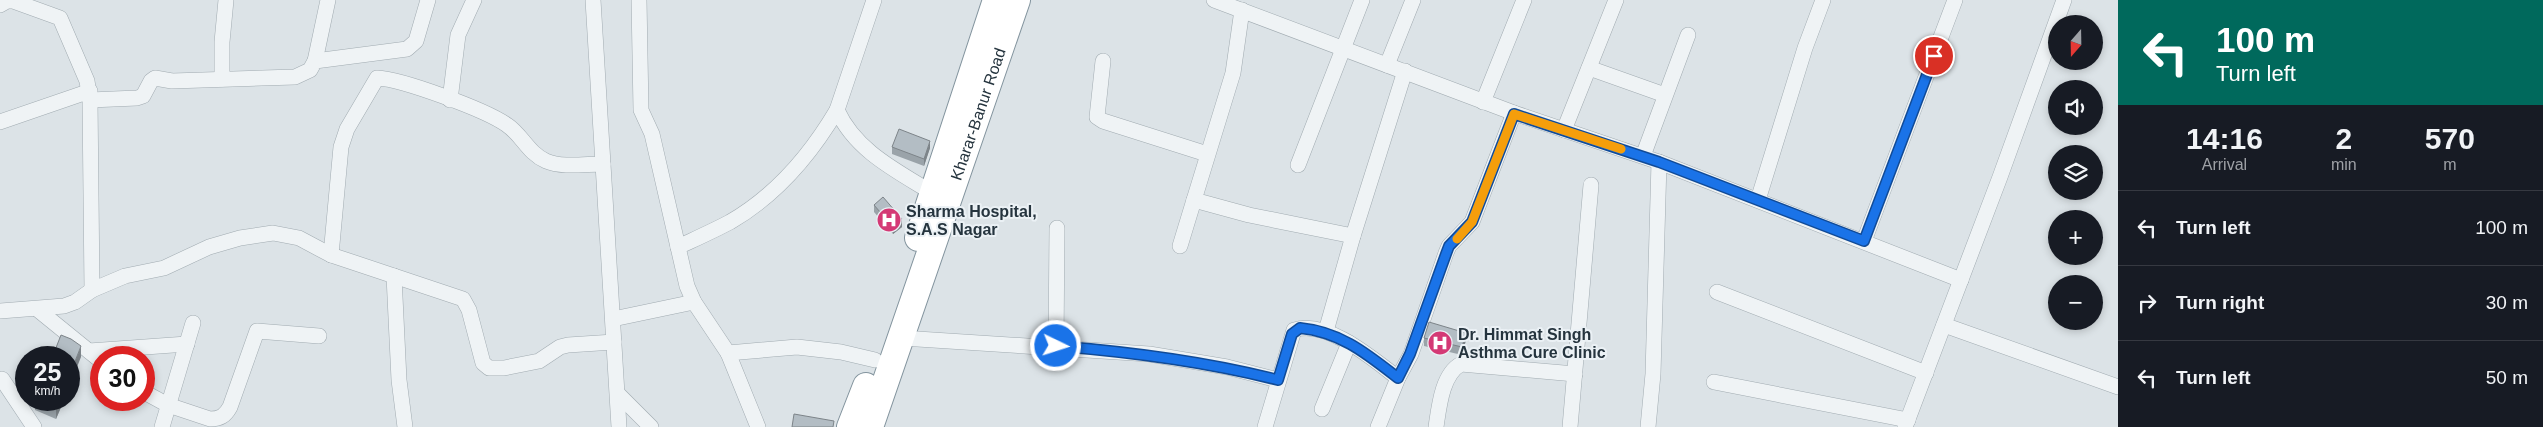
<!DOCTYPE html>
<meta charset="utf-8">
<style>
body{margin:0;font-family:Helvetica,sans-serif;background:#20242c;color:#f1f3f6;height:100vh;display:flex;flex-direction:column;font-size:19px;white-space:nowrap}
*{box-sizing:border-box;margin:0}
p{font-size:16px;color:#9ea1a6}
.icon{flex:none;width:28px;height:28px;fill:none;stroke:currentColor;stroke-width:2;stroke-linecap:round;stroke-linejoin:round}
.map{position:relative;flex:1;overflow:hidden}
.details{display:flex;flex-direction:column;background:#171b24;width:425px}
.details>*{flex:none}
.hud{background:#00695c;color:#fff;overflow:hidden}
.needle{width:32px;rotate:200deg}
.tools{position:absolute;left:2048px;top:15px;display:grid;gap:10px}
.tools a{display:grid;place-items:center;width:55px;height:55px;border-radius:50%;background:#171b24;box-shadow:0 2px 8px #0003;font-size:25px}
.speed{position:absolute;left:15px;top:346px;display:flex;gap:10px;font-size:25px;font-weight:700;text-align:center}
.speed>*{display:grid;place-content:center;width:65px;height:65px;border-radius:50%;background:#171b24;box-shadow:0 2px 8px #0003;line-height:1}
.speed small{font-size:12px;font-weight:400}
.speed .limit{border:8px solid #d22;background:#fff;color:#111}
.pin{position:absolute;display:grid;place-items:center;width:42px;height:42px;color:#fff;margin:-21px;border:2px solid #fff;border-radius:50%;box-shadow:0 1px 5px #0007}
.me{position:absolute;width:55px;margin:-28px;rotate:94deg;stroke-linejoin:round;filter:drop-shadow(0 0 4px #0008)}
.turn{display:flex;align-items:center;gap:18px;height:105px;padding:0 15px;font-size:22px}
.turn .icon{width:65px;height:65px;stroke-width:2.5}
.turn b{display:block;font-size:35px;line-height:42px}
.eta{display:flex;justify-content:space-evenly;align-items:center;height:85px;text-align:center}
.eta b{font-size:30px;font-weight:600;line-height:35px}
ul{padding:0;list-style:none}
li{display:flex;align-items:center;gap:15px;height:75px;padding:0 15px;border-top:1px solid #363941}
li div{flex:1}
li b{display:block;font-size:19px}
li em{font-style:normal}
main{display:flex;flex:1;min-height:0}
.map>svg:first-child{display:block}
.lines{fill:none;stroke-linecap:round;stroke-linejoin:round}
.minor-casing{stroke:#a1abb1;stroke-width:16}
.trunk-casing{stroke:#83949e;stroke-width:28}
.minor{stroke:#eff3f5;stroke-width:15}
.trunk{stroke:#fff;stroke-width:26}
.wall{fill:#9aa3a9}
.shaded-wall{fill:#7d8489}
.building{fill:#b3bdc4;stroke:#7d8489}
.route-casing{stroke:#114b97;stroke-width:12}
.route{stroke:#1a73e8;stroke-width:9}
.slow{stroke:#f59e0b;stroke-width:9}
.labels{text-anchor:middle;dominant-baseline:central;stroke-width:4;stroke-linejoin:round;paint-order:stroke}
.street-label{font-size:16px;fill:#25343e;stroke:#ebf1f5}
.poi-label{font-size:16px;font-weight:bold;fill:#25343e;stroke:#ebf1f5;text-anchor:start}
</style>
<main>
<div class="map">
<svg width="2118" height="427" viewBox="0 0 2118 427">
<rect width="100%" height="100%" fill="#dce3e7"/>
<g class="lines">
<defs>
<g id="minor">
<path d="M593 0 619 427"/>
<path d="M639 0 641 110 652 134 687 286 694 302 728 353 758 427"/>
<path d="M1214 0 1514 113 1659 162 1961 280"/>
<path d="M0 5 7 1H13L60 18 87 81 90 100 92 290"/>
<path d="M1242 10 1233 73 1194 200 1249 215 1353 236 1405 71"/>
<path d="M315 61 328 0"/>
<path d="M1103 61 1097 117 1103 121 1207 154"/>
<path d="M1387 65 1413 0"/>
<path d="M1589 68 1665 95"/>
<path d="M222 79V42L226 0"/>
<path d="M90 100 137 98 143 96 151 81 155 78 172 81 295 77 310 70 315 61 407 49 416 41 428 0"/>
<path d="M450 100 458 35 474 0"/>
<path d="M1483 102 1524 0"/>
<path d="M837 110 874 0"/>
<path d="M0 122 90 91"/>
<path d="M1564 130 1616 0"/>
<path d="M1643 156 1688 35"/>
<path d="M1298 165 1362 0"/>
<path d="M1758 200 1805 48 1823 0"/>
<path d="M1864 241 1955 0"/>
<path d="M1180 246 1194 200"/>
<path d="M678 247C695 239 713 231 730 222 775 196 811 154 837 110 855 150 895 170 931 192"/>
<path d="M331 255 341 147 347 129 377 78C402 79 486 110 507 125 522 135 528 153 546 161 562 168 585 164 603 164"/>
<path d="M394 276 399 380 405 427"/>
<path d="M1717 292 1926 373"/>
<path d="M37 309 101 361"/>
<path d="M0 311 64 306 75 302 92 290 125 276 164 268 209 247 240 238 273 233 299 238 331 255 463 299 469 310 483 363 489 368H504L539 361 560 347 568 345 614 342"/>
<path d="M613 319 694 302"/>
<path d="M1944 325 2118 387"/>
<path d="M1326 331 1353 236"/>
<path d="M902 338 1149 354 1227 367 1278 380"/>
<path d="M1056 346 1057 228"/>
<path d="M89 351 187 344"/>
<path d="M728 353 797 347 841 352 875 360"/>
<path d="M2 379 34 427"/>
<path d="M1714 382 1908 420"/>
<path d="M144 392 168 405 210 419C220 419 225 416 230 407L257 331 319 336"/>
<path d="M618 394 651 427"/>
<path d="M1322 409 1349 343"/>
<path d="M162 427 193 323"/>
<path d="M1265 427 1294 330C1327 319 1373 359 1398 378"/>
<path d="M1378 427 1398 378 1411 354 1446 253 1449 246 1472 222 1514 113"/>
<path d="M1436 427C1439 407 1442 374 1461 364L1575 374"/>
<path d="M1570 427 1591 185"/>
<path d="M1648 427 1653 374 1659 162"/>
<path d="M1905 427 2000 177 2064 0"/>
</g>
<g id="trunk">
<path d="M918 238 996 0"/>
<path d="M850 427 866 386"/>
<path id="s1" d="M870 427 1017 0"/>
</g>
</defs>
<use href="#minor" class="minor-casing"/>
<use href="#trunk" class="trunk-casing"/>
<use href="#minor" class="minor"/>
<use href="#trunk" class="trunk"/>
</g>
<g class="wall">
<path d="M892 147 930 148 924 166 892 154Z"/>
<path d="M874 205 902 227 893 234 874 212Z"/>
<path d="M1424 338 1466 340 1462 355 1424 346Z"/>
<path d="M35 400H64L56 419 35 410Z"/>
</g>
<g class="shaded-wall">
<path d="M930 141V148L924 166V159Z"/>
<path d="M902 219V227L893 234V227Z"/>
<path d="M1466 333V340L1462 355V347Z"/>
<path d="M81 346V357L69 387V377Z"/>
<path d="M60 400H64L56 419V408Z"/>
</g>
<g class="building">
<path d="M899 129 930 141 924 159 892 147Z"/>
<path d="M883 197 902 219 893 227 874 205Z"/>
<path d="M1429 322 1466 333 1462 347 1424 338Z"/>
<path d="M61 335 71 339 81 346 69 377V358H52Z"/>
<path d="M35 400H60L56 408Z"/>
<path d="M794 414 834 421 833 427H792Z"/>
</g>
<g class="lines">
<defs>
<path id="route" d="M1056 346C1132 352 1204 361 1278 380L1292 334 1300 328C1341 332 1367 354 1398 378L1410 354 1446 254 1449 246 1472 222 1514 114 1659 162 1864 241 1934 56"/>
</defs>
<use href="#route" class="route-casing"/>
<use href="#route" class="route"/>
<path class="slow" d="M1457 239 1472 222 1514 114 1621 149"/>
</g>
<defs>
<symbol id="hospital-disc" viewBox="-11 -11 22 22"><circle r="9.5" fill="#d43975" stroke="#ebf1f5"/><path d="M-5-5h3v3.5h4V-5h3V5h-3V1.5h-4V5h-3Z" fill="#fff"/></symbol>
</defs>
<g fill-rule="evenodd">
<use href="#hospital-disc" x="875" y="206" width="28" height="28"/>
<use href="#hospital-disc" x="1426" y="329" width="28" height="28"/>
</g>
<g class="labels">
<g class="street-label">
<text stroke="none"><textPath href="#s1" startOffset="331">Kharar-Banur Road</textPath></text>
</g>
<g class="poi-label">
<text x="906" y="211">Sharma Hospital,<tspan x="906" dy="18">S.A.S Nagar</tspan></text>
<text x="1458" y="334">Dr. Himmat Singh<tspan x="1458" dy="18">Asthma Cure Clinic</tspan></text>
</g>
</g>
</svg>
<div class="tools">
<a><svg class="needle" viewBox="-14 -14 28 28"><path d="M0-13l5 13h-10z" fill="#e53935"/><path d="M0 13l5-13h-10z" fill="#9ea1a6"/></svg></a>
<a><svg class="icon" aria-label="sound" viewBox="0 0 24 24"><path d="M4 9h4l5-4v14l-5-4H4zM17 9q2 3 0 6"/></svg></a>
<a><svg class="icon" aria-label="layers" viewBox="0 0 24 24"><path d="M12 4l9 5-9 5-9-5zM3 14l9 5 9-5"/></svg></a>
<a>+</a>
<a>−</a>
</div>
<div class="speed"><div>25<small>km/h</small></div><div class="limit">30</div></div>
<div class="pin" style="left:1934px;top:56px;background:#d93025"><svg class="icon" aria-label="arrive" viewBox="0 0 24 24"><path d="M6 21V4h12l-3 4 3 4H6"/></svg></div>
<svg class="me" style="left:1056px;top:346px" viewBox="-20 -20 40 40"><circle r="17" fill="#1a73e8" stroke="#fff" stroke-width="3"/><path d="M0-11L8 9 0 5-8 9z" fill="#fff"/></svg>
</div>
<section class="details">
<div class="hud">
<div class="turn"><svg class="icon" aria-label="left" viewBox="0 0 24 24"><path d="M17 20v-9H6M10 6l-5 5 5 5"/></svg><div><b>100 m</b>Turn left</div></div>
</div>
<div class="eta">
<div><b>14:16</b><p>Arrival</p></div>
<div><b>2</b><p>min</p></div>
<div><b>570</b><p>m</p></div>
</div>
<ul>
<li><svg class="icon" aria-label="left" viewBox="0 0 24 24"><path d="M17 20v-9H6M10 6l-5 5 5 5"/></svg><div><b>Turn left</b></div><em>100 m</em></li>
<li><svg class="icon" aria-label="right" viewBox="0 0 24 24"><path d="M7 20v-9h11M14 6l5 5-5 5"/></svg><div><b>Turn right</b></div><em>30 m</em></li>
<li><svg class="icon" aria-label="left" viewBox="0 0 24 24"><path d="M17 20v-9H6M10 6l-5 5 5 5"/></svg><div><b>Turn left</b></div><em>50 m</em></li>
</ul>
</section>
</main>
